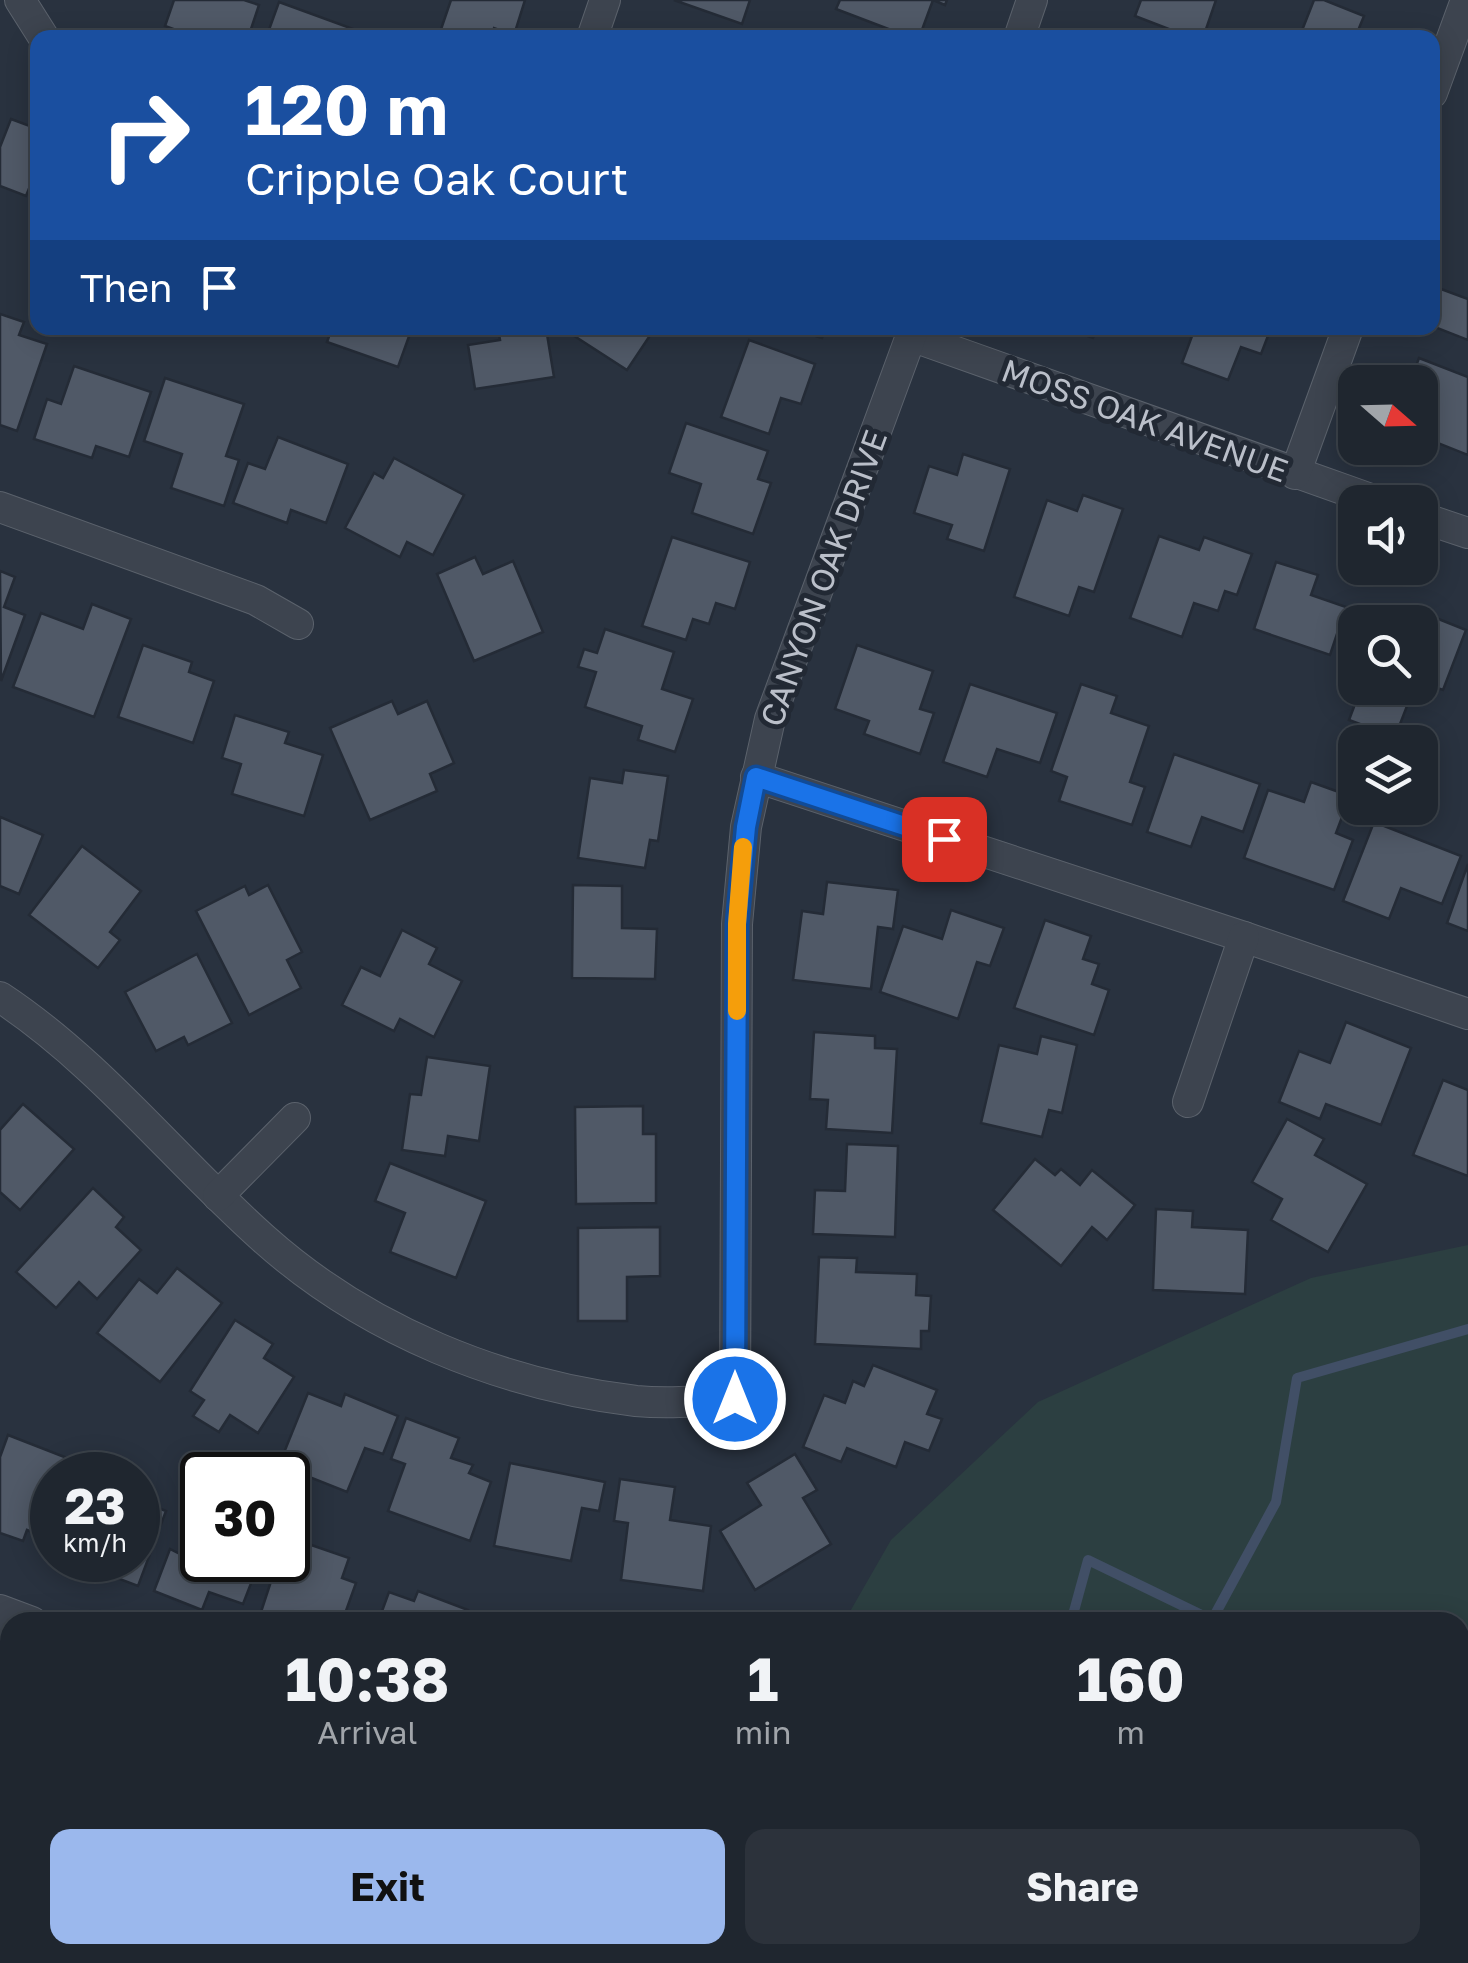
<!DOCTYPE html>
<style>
body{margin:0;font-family:"Golos Text",sans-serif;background:#2c323b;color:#f1f3f6;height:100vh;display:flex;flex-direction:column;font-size:38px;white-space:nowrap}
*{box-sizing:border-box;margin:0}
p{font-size:32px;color:#a1a5aa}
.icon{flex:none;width:55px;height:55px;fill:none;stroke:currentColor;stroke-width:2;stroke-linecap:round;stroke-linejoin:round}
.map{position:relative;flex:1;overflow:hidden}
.drawer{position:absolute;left:0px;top:1612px;width:1470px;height:352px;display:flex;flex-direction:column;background:#1f262f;border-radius:30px 30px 0 0;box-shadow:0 5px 25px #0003,0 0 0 2px #3c434b}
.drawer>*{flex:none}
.guide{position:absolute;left:30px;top:30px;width:1410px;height:305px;border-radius:20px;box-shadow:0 5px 25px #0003,0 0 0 2px #3c434b;background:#1a4fa0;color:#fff;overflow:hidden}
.needle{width:65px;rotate:110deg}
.fabs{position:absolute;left:1338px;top:365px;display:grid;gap:20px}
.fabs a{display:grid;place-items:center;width:100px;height:100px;border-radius:20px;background:#1f262f;box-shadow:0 5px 25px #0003,0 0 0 2px #3c434b;font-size:50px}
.speed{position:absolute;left:30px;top:1452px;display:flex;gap:20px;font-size:50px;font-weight:700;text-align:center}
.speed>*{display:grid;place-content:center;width:130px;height:130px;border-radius:50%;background:#1f262f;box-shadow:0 5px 25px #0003,0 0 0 2px #3c434b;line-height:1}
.speed small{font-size:25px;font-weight:400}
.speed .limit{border:5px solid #111;border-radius:15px;background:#fff;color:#111}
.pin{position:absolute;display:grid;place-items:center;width:85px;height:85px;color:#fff;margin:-42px;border-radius:20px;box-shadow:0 5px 15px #0006}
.me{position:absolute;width:110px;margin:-55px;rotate:0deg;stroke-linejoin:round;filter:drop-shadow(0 0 8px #0008)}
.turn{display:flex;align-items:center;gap:35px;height:210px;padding:0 50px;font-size:45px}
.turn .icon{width:130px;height:130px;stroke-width:2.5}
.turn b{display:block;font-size:70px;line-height:85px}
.then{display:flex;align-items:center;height:95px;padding:0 50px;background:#0003;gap:20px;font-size:38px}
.eta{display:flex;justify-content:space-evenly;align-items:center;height:170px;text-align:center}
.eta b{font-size:60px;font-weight:700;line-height:70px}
.action{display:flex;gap:20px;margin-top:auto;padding:20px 50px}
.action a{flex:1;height:115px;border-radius:20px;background:#9bb8ed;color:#111;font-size:40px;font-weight:700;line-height:115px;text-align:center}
.action a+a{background:#2c323b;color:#f1f3f6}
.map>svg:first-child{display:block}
.green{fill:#2c3f41}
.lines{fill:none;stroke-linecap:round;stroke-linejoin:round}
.stream{stroke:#414f66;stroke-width:10}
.building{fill:#505967;stroke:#242b36;stroke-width:2.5}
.minor-casing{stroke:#5b626c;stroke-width:32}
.minor{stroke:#3d444f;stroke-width:30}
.route-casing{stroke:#114b97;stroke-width:25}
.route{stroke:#1a73e8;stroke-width:18}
.slow{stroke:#f59e0b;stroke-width:18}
.labels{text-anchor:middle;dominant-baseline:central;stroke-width:10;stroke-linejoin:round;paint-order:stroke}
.street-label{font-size:32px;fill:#babfc9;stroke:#222934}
</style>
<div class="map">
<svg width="1468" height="1963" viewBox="0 0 1468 1963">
<rect width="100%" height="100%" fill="#29323f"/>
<g class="green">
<path d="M1468 1245V1818L1460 1814V1622H844L891 1540 1038 1402 1311 1278Z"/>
<path d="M743 1955H981L969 1963H746Z"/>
</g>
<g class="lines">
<g class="stream">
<path d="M1071 1622 1088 1560 1212 1620 1276 1502 1297 1378 1468 1329"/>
<path d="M678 1963 682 1955"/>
</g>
</g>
<g class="building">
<path d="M174 0H244L259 5 248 38H198L165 26Z"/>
<path d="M451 0H525L514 35 494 28 491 38H438Z"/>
<path d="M674 0H750L742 24Z"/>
<path d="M840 0H947L945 5 933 0 919 38H912L836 9Z"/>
<path d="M1141 0H1216L1203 38H1192L1135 16Z"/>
<path d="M1314 0H1324L1364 16 1355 38H1299Z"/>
<path d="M279 2 353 29 350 38H266Z"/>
<path d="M11 119 38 129V166L26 196 0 186V147Z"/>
<path d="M1441 289 1468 299V340L1432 326V312Z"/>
<path d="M0 314 24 322 19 335 47 344 17 431 0 425Z"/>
<path d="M332 328H412L398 367 327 342Z"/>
<path d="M498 328H546L554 377 475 389 468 345 500 340Z"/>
<path d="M562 328H655L627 370Z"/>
<path d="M790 328H826L822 338Z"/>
<path d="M1066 328H1097L1093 338Z"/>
<path d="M1195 328H1194H1271L1261 354 1241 347 1228 380 1182 363Z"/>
<path d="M749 340 815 364 801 404 781 398 769 434 721 417Z"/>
<path d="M1419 358 1468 377V455L1420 436V382H1410Z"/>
<path d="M74 366 151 392 129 457 96 446 92 458 34 439 47 399 61 404Z"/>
<path d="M165 378 244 404 226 456 239 460 224 506 171 488 182 454 144 441Z"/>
<path d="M686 423 768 451 758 479 771 483 753 534 692 513 701 484 669 473Z"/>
<path d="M278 437 348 464 326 523 291 510 287 523 233 503 248 463 265 469Z"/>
<path d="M963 454 1010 469 984 551 947 539 952 525 914 513 929 466 957 475Z"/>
<path d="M394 458 464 495 433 555 407 542 400 557 345 528 374 473 383 478Z"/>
<path d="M1083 495 1123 509 1094 592 1079 587 1069 616 1014 597 1047 500 1077 511Z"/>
<path d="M1159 536 1199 550 1204 537 1252 554 1237 595 1225 591 1218 611 1194 603 1182 637 1130 618Z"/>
<path d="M672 537 750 562 735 609 716 603 709 624 693 619 686 640 642 626Z"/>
<path d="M475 557 483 574 513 561 543 632 474 661 437 574Z"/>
<path d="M1276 562 1318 575 1311 595 1346 607 1330 655 1254 629Z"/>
<path d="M0 571 15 577 4 607 25 615 1 681Z"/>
<path d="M92 604 131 619 94 717 13 687 41 613 83 629Z"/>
<path d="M1426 614 1466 630 1443 690 1420 682V631Z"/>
<path d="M605 629 674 652 662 689 693 699 675 752 638 740 642 726 585 707 596 672 578 667 584 649 597 653Z"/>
<path d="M143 645 192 662 189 672 214 681 193 743 118 717Z"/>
<path d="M857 645 933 671 920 709 934 713 920 754 864 734 869 721 835 709Z"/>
<path d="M970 684 1057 713 1040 763 997 749 987 777 943 762Z"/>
<path d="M1081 684 1117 696 1111 713 1149 726 1130 782 1145 787 1132 825 1059 801 1067 777 1051 771Z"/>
<path d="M1361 688H1414L1395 737 1349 720Z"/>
<path d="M392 701 398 714 427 701 454 763 430 774 437 791 370 820 330 728Z"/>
<path d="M235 715 289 732 285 743 323 755 304 816 232 794 241 764 222 758Z"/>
<path d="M1174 754 1260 784 1243 832 1202 817 1191 847 1147 832Z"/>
<path d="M624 770 668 776 658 841 650 840 645 868 578 858 590 778 622 783Z"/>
<path d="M1311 782 1350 796 1336 833 1353 840 1334 890 1244 858 1268 790 1304 802Z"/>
<path d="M0 817 43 835 19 894 0 886Z"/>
<path d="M1374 822 1461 856 1442 904 1401 888 1389 919 1343 901Z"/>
<path d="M82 846 141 891 110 932 120 940 98 968 29 915Z"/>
<path d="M1468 864V931L1447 923Z"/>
<path d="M827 882 898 890 893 929 878 927 871 989 793 980 802 911 823 914Z"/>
<path d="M268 885 302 952 287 960 301 988 249 1015 196 911 245 886 249 895Z"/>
<path d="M573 885 622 886V928L657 929 655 979 572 978Z"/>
<path d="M951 910 1004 928 990 966 977 962 958 1019 880 992 903 926 942 939Z"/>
<path d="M1045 920 1091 936 1083 959 1099 964 1092 984 1109 990 1094 1035 1014 1008Z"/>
<path d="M402 930 437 948 429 964 462 981 434 1037 400 1019 394 1031 342 1005 361 967 380 976Z"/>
<path d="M197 954 232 1023 188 1045 184 1037 156 1051 125 992Z"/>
<path d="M1346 1022 1411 1048 1381 1125 1326 1104 1320 1119 1279 1102 1299 1051 1330 1063Z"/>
<path d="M814 1032 875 1036V1048L897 1049 892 1133 826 1129 828 1100 810 1099Z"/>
<path d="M1041 1036 1077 1045 1062 1113 1049 1110 1042 1137 981 1123 999 1045 1037 1054Z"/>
<path d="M427 1057 490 1066 479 1141 448 1136 445 1156 402 1150 410 1094 421 1095Z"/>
<path d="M1443 1080 1468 1090V1176L1413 1155Z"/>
<path d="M23 1104 74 1149 20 1210 0 1192V1130Z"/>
<path d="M643 1106V1134H656V1203L576 1204 575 1107Z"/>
<path d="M1287 1119 1324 1139 1315 1155 1367 1184 1328 1252 1271 1220 1282 1199 1252 1182Z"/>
<path d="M847 1144 898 1146 895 1237 813 1234 815 1190 845 1191Z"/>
<path d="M1035 1159 1055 1175 1061 1169 1080 1185 1092 1170 1135 1205 1107 1240 1092 1227 1061 1266 993 1210Z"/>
<path d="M390 1163 486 1201 456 1278 390 1252 405 1213 375 1201Z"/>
<path d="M93 1188 124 1217 116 1227 141 1250 97 1299 79 1282 56 1308 16 1272Z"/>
<path d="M1156 1209 1193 1211 1192 1227 1248 1230 1245 1294 1153 1290Z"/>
<path d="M660 1227V1276L627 1277V1321H578V1228Z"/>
<path d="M819 1257 857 1258 856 1272 917 1274 916 1295 931 1296 929 1331H921V1349L815 1344Z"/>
<path d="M177 1268 222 1303 160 1382 97 1333 139 1279 157 1293Z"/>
<path d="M235 1320 273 1344 264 1358 294 1377 258 1433 230 1415 219 1432 193 1416 204 1400 190 1391Z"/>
<path d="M873 1365 937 1390 927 1414 942 1419 929 1451 905 1442 896 1467 847 1448 841 1462 803 1447 824 1395 845 1403 853 1381 864 1386Z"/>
<path d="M308 1393 341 1406 345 1394 398 1416 383 1454 365 1448 347 1492 279 1465Z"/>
<path d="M406 1418 459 1438 451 1458 473 1465 469 1473 491 1482 470 1541 388 1511 405 1464 391 1459Z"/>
<path d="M8 1435 85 1465 81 1475H52V1540L27 1530 23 1541 0 1533V1457Z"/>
<path d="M795 1454 817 1490 803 1498 831 1544 755 1590 720 1531 761 1505 747 1483Z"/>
<path d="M510 1463 605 1482 599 1511 582 1508 571 1561 494 1546Z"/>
<path d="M620 1479 675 1487 670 1520 711 1526 703 1591 621 1580 628 1523 614 1521Z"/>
<path d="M138 1500 166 1511 138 1586 101 1572 105 1560H138Z"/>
<path d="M199 1504 202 1505V1560H260L243 1604 209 1592 202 1610 154 1591 170 1549 180 1554Z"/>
<path d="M288 1537 349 1558 342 1578 356 1583 342 1622H272L259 1618 278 1560H288Z"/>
<path d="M418 1591 468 1610 464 1622H378L389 1592 414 1601Z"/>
<path d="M476 1614 499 1622H473Z"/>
<path d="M1468 1856V1909L1460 1910V1857Z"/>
<path d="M10 1933V1955H67L68 1963H0V1935Z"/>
<path d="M416 1955H517L518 1960 496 1963H417Z"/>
<path d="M1127 1955H1188L1185 1963H1123Z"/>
</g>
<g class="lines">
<defs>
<g id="minor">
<path d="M20 0 44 38"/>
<path d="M592 38 605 0"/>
<path d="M1019 38 1032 0"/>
<path d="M1432 93 1466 0"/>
<path d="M911 336 1379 502"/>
<path d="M1295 474 1348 328"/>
<path d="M0 507 256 600 298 624"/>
<path d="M1420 517 1468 533"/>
<path d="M756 777 1244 937 1468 1014"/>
<path d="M0 997C100 1063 175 1160 264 1239 366 1330 501 1385 636 1401 669 1404 703 1401 735 1399L737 924 746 827 770 719 914 328"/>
<path d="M1188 1102 1244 937"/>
<path d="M218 1196 295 1118"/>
<path d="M0 1610 32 1622"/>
<path d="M0 1664 10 1637"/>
</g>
</defs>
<use href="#minor" class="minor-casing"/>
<use href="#minor" class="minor"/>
</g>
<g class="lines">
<defs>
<path id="route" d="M735 1399 737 924 746 827 756 777 944 839"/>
</defs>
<use href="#route" class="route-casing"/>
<use href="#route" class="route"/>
<path class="slow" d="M737 1011V924L743 847"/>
</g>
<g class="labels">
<g class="street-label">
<text transform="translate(1145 420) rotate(20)">MOSS OAK AVENUE</text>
<text transform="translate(823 578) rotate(-70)">CANYON OAK DRIVE</text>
</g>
</g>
</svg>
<div class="fabs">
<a><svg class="needle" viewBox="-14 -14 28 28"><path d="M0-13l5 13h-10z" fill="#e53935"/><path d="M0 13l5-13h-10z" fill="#a1a5aa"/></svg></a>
<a><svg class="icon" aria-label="sound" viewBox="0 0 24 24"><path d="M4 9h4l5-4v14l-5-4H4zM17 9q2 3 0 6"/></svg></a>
<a><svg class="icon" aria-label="search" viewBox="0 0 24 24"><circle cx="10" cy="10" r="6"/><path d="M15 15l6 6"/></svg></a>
<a><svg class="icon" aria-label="layers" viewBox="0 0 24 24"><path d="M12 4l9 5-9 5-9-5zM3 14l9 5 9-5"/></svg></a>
</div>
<div class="speed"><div>23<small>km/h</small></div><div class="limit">30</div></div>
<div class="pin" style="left:944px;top:839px;background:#d93025"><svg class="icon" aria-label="arrive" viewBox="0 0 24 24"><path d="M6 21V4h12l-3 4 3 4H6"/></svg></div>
<svg class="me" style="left:735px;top:1399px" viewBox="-20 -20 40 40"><circle r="17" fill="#1a73e8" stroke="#fff" stroke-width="3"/><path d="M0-11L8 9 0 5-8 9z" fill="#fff"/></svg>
<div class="guide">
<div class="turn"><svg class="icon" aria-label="right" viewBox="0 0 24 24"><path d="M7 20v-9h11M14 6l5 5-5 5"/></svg><div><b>120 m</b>Cripple Oak Court</div></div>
<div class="then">Then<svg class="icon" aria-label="arrive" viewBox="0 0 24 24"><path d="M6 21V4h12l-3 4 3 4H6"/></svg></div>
</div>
<section class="drawer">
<div class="eta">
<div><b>10:38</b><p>Arrival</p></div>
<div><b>1</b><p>min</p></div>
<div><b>160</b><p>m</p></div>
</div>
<div class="action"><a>Exit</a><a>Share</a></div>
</section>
</div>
